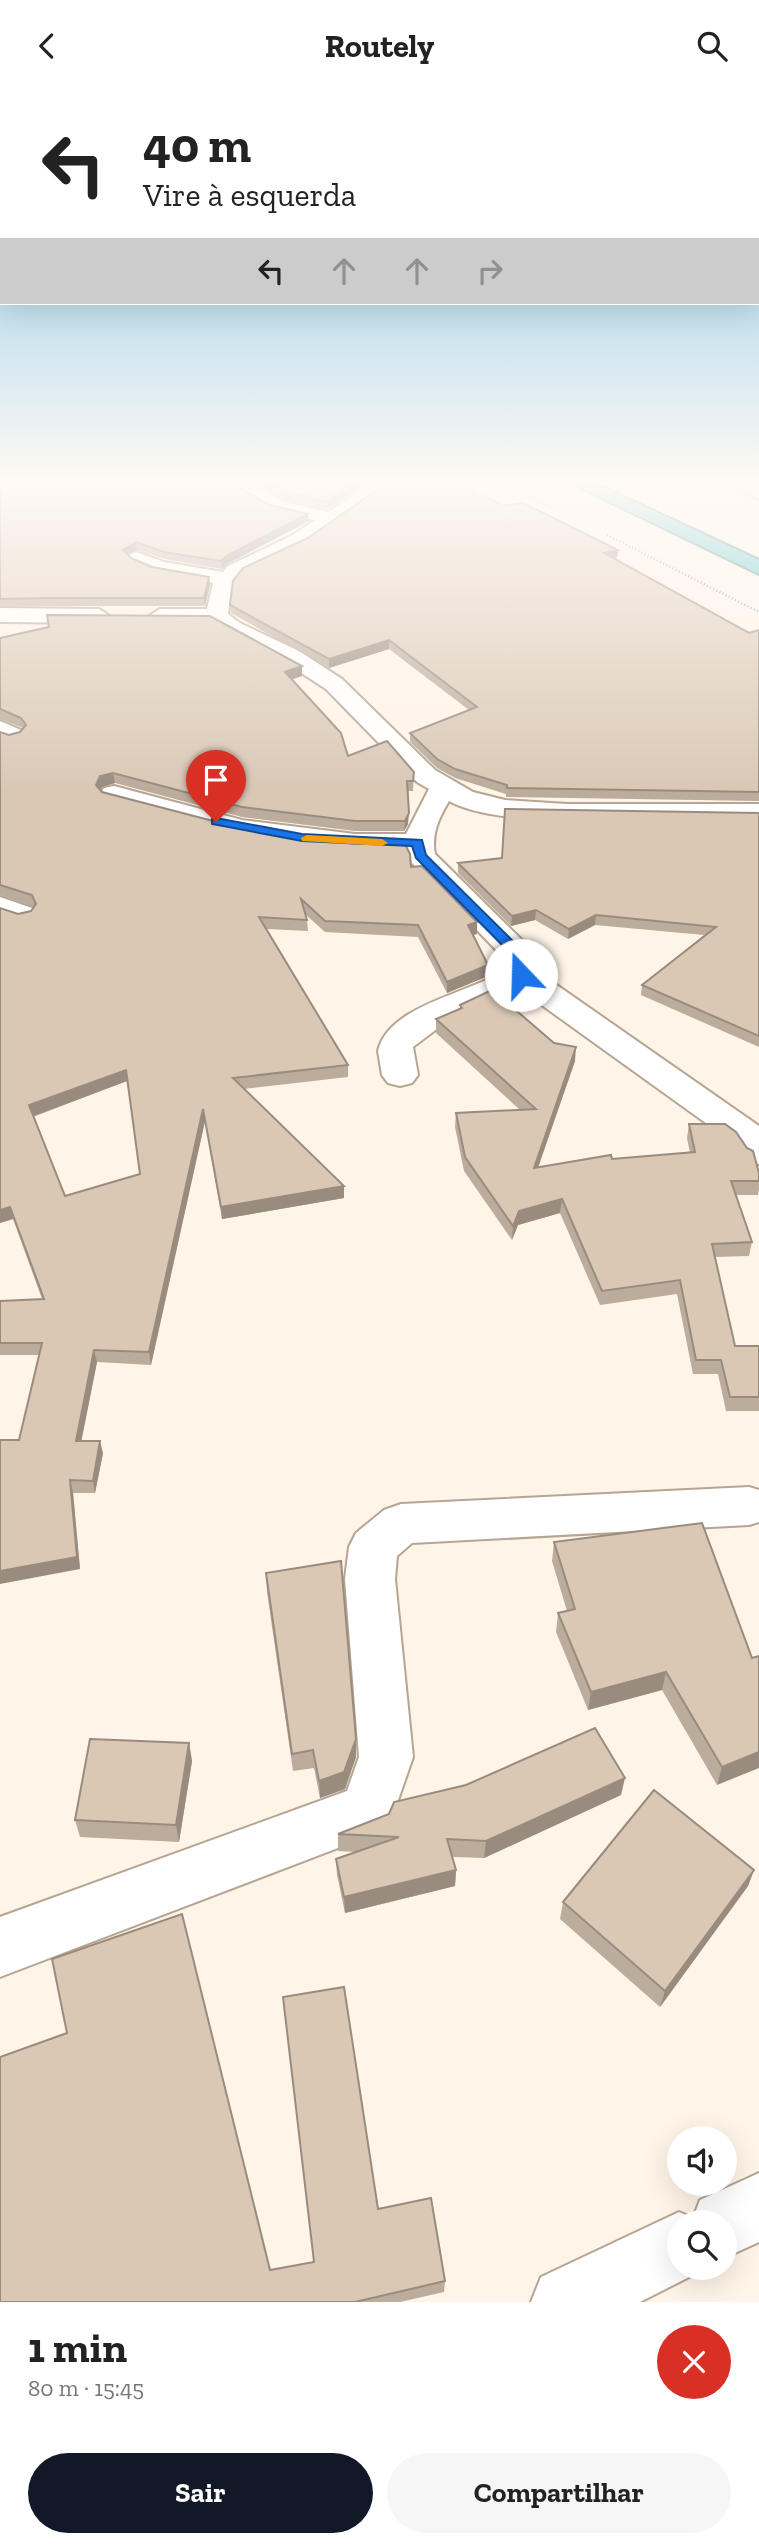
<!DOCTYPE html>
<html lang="pt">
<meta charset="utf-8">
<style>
body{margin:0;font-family:"Zilla Slab",serif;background:#f6f6f6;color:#222;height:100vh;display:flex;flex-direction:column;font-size:26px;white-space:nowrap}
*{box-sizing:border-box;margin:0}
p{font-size:23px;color:#767676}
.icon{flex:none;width:38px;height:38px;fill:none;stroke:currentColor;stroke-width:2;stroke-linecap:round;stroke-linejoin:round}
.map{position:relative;height:2211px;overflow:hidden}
.drawer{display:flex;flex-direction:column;background:#fff;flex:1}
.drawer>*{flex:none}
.top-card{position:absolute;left:0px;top:0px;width:760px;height:214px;box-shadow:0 7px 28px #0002;background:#fff;color:#222;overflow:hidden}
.fabs{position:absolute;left:667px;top:2035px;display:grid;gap:14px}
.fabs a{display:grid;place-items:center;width:70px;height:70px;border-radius:50%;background:#fff;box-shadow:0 7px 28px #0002;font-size:35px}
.pin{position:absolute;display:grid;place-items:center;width:60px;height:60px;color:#fff;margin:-72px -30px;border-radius:50% 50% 50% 0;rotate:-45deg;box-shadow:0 0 7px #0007}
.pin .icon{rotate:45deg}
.me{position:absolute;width:77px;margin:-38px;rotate:339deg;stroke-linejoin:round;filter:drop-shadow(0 0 5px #0008)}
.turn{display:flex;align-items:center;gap:24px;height:147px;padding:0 28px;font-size:32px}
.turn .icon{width:91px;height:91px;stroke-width:2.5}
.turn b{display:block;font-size:49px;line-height:60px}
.lanes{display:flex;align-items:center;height:66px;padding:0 28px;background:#0003;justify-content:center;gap:35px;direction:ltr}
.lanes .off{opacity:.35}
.round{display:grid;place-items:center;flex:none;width:74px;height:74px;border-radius:37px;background:#f6f6f6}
.summary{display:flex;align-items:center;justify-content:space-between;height:119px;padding:0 28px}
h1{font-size:42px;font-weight:700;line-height:52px}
.primary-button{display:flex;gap:14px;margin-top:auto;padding:14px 28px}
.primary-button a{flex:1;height:80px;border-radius:42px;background:#111827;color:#fff;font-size:28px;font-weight:700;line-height:80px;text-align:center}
.primary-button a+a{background:#f6f6f6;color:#222}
header{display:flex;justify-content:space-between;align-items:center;height:91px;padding:0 28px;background:#fff;font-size:32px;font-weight:700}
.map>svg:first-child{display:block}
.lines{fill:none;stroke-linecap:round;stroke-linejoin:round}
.minor-casing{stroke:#b6a593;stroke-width:4}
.highway-casing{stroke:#388088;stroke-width:4}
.path{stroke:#8f867d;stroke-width:2.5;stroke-dasharray:1 2.5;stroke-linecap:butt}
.minor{fill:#fff;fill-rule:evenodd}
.highway{fill:#4ebfce;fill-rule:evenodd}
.wall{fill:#bbac9c;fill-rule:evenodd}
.shaded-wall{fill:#998c7f}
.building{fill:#dac8b5;stroke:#998c7f;stroke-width:2;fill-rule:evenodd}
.route{fill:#1a73e8;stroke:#114b97;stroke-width:2}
.slow{fill:#f59e0b}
</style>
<header><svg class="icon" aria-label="back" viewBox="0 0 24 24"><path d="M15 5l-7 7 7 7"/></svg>Routely<svg class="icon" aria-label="search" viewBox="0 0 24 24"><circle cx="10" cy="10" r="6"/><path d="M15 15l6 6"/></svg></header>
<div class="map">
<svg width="759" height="2211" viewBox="0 0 759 2211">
<rect width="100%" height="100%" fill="#fff4e8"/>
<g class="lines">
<defs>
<g id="minor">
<path d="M242 389 285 411 328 421 376 389H397L307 452 242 483 231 497 228 523 240 532 299 560 342 588 435 679 473 701 505 709 567 713H759V729C690 729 503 741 449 710 439 727 431 743 435 763L529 856 541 876 538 881 759 1035V1073L746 1070 735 1053 518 897 446 931 413 956 418 984 412 992 400 995 388 992 382 984 378 960C389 912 476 902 509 876L504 867 411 771 406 761H355L241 745 104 709 100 703 104 697 114 695 242 729 355 743H406L429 698 417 691 326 598 283 570 224 542 212 532H160L149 525 160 518H207L213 492C192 488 139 484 126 467L129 463 136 461 164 471 223 481 228 475 293 444 315 429 272 419 221 390Z"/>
<path d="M718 389H743L759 395V408Z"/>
<path d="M0 517 99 518 110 525 99 532 0 531Z"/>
<path d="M0 630 21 639 25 644 21 649 12 652 0 648Z"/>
<path d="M0 806 32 817 36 823 32 829 21 832 0 826Z"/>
<path d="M749 1396 759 1399V1431L749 1434 412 1452 397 1465 395 1488 413 1666 388 1738 0 1886V1826L347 1700 359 1666 345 1488 349 1456 356 1442 384 1419 401 1413Z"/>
<path d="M759 2082V2151L724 2167V2132H679V2177L703 2179 640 2211H531L541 2186 679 2121 693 2127 700 2109Z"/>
</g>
<path id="highway" d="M564 389H588L759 469V483Z"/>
</defs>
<use href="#minor" class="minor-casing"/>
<use href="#highway" class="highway-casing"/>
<g class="path">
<path d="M497 389 552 417"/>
<path d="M607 444 759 521"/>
</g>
<use href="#minor" class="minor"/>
<use href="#highway" class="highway"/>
</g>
<g class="wall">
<path d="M0 389 270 414 309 430 227 473 222 478 165 468 137 459 128 464 131 467 152 476 209 486 210 494 205 515H46L0 516Z"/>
<path d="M248 389H371L327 418 286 409Z"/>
<path d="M479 406 618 459 617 467 613 468 749 542 759 539V710L506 706V703L455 687 437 677 410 651V642L469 619 389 558 329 577 231 522 230 514 308 447Z"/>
<path d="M0 547 302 575V585L292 588 348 665 414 681 413 700H408V733L404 740H355L242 726 115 692 102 696 100 699 102 701 240 737 411 776 477 843 473 844 488 885 447 902 418 846 325 841 305 823 307 829 308 840 266 838 348 974V986L244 998 344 1095V1107L222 1128 205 1030 151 1274 97 1271 81 1350 103 1362 95 1402H73L80 1478 19 1349 39 1264H0V1210L42 1208 13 1128 0 1132V817L18 823 31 820 34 816 0 804V641L9 644 20 641 23 637 0 628ZM127 990 140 1083 65 1105 33 1026Z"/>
<path d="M759 722V956L641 904 642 894 704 844 595 834 568 848 535 829 511 835 458 782V772L502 767Z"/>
<path d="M460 914 511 915 575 970 538 1076 612 1068 690 1062 687 1047 689 1033 759 1082V1098L758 1104H736L752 1151 749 1165 715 1166 735 1255H759V1320H726L718 1283H693L677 1203 600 1214 560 1122 518 1134 512 1149 464 1080 455 1036 456 1022 520 1019 436 942V928L460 918Z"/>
<path d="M554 1451 752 1567 759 1565 717 1694 662 1599 588 1619 556 1541 558 1522 567 1520 552 1470Z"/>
<path d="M266 1482 356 1648V1666L345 1698 320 1707 314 1677 293 1680 267 1501Z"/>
<path d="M189 1652 192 1670 179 1751 80 1746 75 1729Z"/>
<path d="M621 1704 484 1767 452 1766 456 1779 455 1795 345 1822 337 1784 336 1768 356 1761 338 1760V1743Z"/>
<path d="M754 1779 748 1795 660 1916 560 1828 563 1811Z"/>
<path d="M378 2118 445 2190 444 2201 400 2211H0L270 2179 314 2172Z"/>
</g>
<g class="shaded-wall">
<path d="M360 389H371L327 418V411Z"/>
<path d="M308 423 309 430 227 473 222 478 221 470 226 465Z"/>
<path d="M136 451 137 459 123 467V459Z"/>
<path d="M618 459 617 467 603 470 604 462Z"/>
<path d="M209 486 210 494 205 515 204 507Z"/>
<path d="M389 549V558L329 577V568Z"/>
<path d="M302 575V585L285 591V581Z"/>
<path d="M113 682 115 692 102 696 98 704 96 694 100 685Z"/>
<path d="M409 722 408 733 404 740 405 730Z"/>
<path d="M536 819 535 829 511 835 512 825Z"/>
<path d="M596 824 595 834 568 848 569 838Z"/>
<path d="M477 831V843L467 845 468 834Z"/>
<path d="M488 874V885L447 902V891Z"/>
<path d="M576 956 575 970 533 1091 534 1077Z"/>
<path d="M126 979 127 990 31 1026 29 1014Z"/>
<path d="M203 1018 205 1030 151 1274 149 1261Z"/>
<path d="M344 1095V1107L222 1128 221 1116Z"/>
<path d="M562 1108 560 1122 518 1134 512 1149 513 1135 519 1120Z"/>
<path d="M10 1116 13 1128 0 1132V1119Z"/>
<path d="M94 1259 97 1271 79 1362 76 1350Z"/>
<path d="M100 1350 103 1362 95 1402 93 1390Z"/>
<path d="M70 1389 73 1402 80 1478 0 1493V1480Z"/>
<path d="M666 1581 662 1599 588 1619 591 1601Z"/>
<path d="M356 1648V1666L345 1698 320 1707 319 1690Z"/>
<path d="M189 1652 192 1670 179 1751 176 1734Z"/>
<path d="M759 1661V1677L717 1694 722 1676Z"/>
<path d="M625 1687 621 1704 484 1767 486 1750Z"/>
<path d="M456 1779 455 1795 345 1822 344 1806Z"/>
<path d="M754 1779 748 1795 660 1916 665 1900Z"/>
</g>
<g class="building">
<path d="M0 389H226L270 414 308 423 226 465 221 470 164 461 136 451 123 459 131 467 152 476 209 486 204 507H45L0 508Z"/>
<path d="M262 389H360L327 411 286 401Z"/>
<path d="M391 389H456L479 406 485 405 503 415 523 412 618 459 604 462 749 542 759 539V701L507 697V694L455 678 437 668 410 642 477 616 389 549 329 568 230 514 233 490 243 477 308 447Z"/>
<path d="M47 524 210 525 302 575 285 581 341 642 348 665 387 650 414 681 413 690H407L409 722 405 730H355L242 716 113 682 100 685 96 694 102 701 240 737 354 753H405L410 763 411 776 422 775 477 831 468 834 488 874 447 891 418 834 325 830 301 808 307 829 259 826 348 974 233 987 344 1095 221 1116 203 1018 149 1261 94 1259 76 1350H100L93 1390 70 1389 77 1466 0 1480V1349H19L42 1252H0V1210L44 1208 10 1116 0 1119V817L18 823 31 820 36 813 32 804 0 794V641L9 644 20 641 26 634 21 627 0 618V547L49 536ZM126 979 140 1083 65 1105 29 1014Z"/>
<path d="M505 718 759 722V945L642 894 716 836 596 824 569 838 536 819 512 825 458 772 502 767Z"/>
<path d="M500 895 511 915 554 952 576 956 534 1077 611 1064 612 1068 695 1061 689 1033H725L736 1041 747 1057 753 1060 759 1082V1090H731L752 1151 712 1153 735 1255H759V1306H730L721 1269H696L680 1189 602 1200 562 1108 519 1120 513 1135 465 1066 456 1022 536 1018 436 928 462 917 460 914Z"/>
<path d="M702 1432 752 1567 759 1565V1661L722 1676 666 1581 591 1601 558 1522 575 1518 554 1451Z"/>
<path d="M341 1470 356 1648 344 1681 319 1690 313 1659 292 1663 266 1482Z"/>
<path d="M595 1637 625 1687 486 1750 447 1748 456 1779 344 1806 336 1768 399 1746 338 1743 389 1723 394 1711 466 1694Z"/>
<path d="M90 1648 189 1652 176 1734 75 1729Z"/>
<path d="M654 1699 754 1779 665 1900 563 1811Z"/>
<path d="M182 1823 270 2179 314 2171 283 1906 344 1896 378 2118 431 2107 445 2190 355 2211H0V1966L67 1942 52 1868Z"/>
</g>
<linearGradient id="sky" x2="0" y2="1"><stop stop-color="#7bc1e6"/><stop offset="0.56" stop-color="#fffaf5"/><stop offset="1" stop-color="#fffaf5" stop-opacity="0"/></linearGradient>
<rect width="759" height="699" fill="url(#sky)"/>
<path class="route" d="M216 727 302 743 422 749 426 764 523 860 531 876 528 884 516 887 518 876 513 865 416 767 412 755 302 750 212 733V728Z"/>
<path class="slow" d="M307 744 382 748 388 752 382 755 302 750 301 747Z"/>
</svg>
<div class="fabs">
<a><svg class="icon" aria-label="sound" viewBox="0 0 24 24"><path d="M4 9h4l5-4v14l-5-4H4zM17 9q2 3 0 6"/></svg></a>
<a><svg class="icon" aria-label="search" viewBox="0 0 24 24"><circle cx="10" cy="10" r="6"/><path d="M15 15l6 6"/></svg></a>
</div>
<div class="pin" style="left:216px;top:731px;background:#d93025"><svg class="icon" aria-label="arrive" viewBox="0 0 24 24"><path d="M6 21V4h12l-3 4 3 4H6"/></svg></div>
<svg class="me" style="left:521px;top:884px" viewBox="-20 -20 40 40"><circle r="19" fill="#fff"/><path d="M0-13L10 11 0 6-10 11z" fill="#1a73e8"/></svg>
<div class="top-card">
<div class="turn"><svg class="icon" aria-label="left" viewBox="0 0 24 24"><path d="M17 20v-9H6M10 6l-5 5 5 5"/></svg><div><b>40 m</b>Vire à esquerda</div></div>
<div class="lanes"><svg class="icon" aria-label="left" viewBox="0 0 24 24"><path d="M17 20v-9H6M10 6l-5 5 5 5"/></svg><svg class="icon off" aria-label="ahead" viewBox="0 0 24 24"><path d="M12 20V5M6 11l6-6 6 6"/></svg><svg class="icon off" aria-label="ahead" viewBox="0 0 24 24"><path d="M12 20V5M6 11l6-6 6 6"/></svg><svg class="icon off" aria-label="right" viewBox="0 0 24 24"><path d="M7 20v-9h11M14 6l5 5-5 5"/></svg></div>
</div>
</div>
<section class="drawer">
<div class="summary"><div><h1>1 min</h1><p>80 m · 15:45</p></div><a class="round" style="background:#d93025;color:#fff"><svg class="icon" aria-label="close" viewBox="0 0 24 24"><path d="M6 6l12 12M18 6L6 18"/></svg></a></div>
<div class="primary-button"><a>Sair</a><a>Compartilhar</a></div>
</section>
